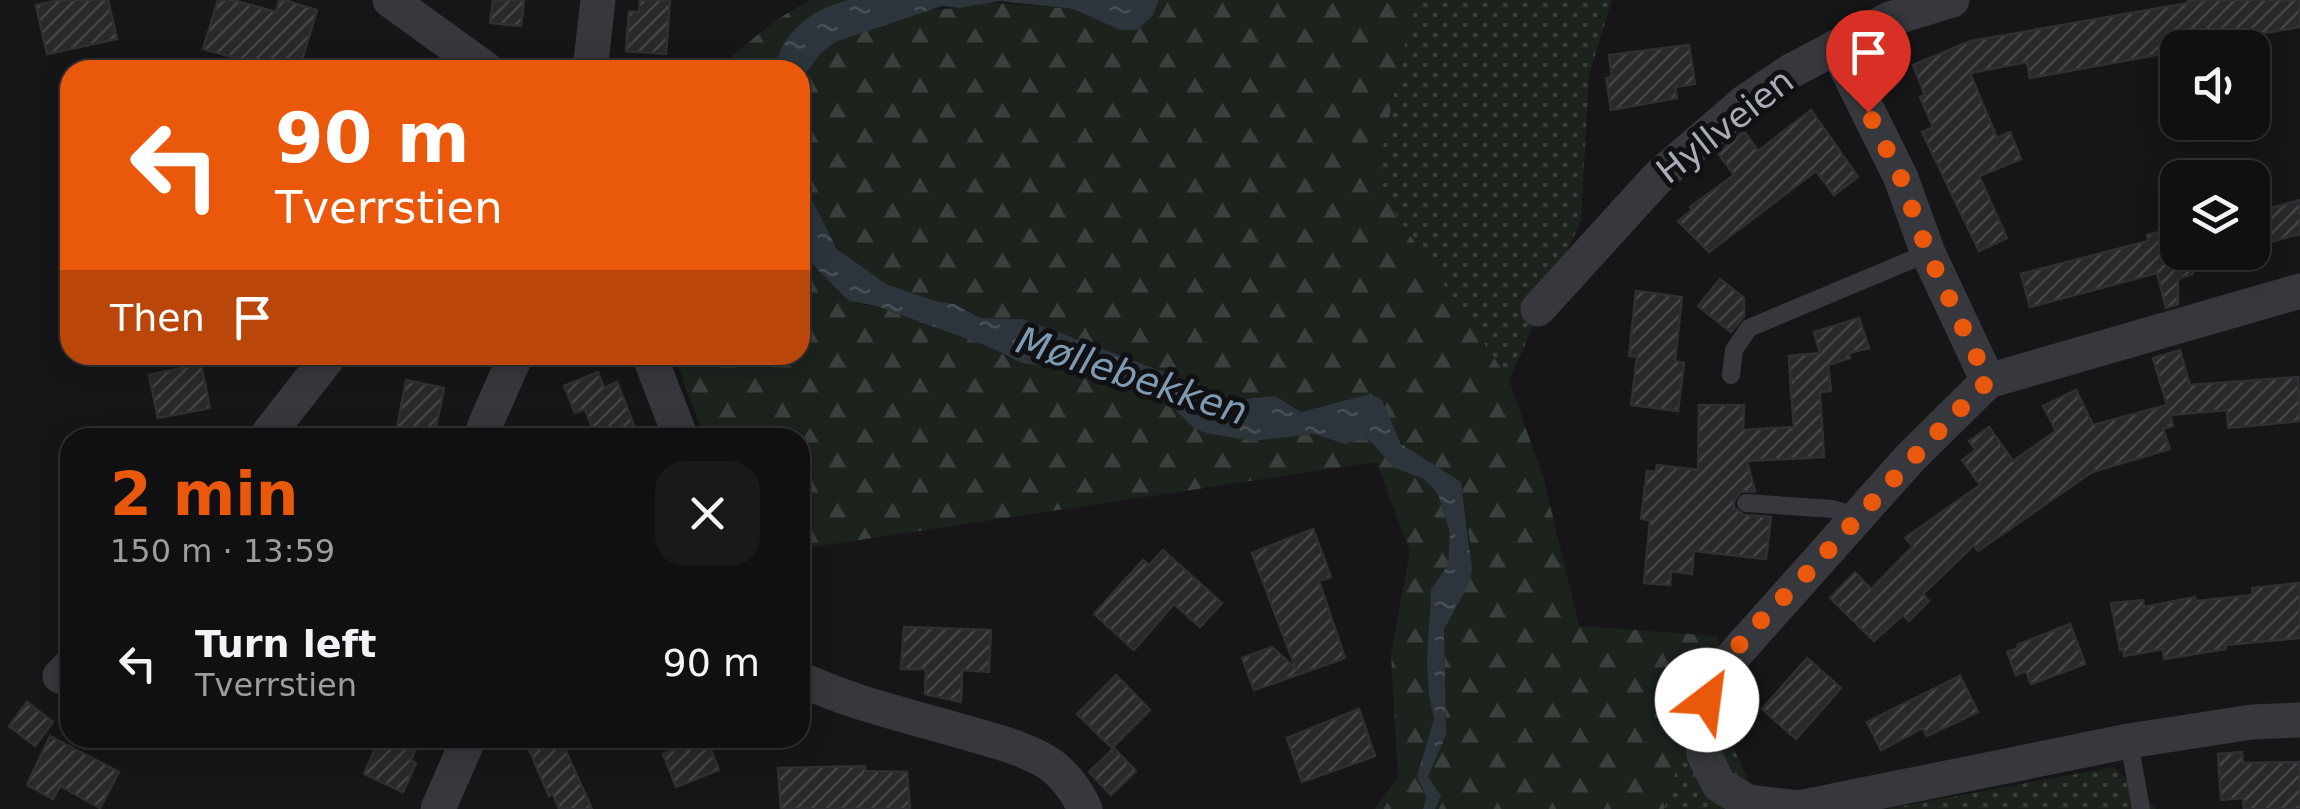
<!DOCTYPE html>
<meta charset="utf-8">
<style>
body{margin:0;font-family:"DejaVu Sans",sans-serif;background:#19191b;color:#f1f3f6;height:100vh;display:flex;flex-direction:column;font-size:38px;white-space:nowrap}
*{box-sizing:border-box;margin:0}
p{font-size:32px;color:#9c9d9f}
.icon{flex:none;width:55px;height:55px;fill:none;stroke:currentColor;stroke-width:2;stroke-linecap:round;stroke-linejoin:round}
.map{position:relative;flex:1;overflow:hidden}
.drawer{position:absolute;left:60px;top:428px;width:750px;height:320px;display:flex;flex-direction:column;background:#101012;border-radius:30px;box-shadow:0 5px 25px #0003,0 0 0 2px #303032}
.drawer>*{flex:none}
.guide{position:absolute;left:60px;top:60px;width:750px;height:305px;border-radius:30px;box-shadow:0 5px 25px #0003,0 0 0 2px #303032;background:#ea580c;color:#fff;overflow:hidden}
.tools{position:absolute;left:2160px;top:30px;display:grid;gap:20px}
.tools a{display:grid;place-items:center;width:110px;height:110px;border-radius:20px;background:#101012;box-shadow:0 5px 25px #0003,0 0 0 2px #303032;font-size:50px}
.pin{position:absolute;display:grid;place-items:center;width:85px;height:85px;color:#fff;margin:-102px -42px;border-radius:50% 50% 50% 0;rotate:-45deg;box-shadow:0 0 10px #0007}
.pin .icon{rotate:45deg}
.me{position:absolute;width:110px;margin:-55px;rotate:30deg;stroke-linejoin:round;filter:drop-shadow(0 0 8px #0008)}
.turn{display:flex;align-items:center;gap:35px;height:210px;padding:0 50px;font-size:45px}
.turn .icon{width:130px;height:130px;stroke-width:2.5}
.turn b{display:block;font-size:70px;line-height:85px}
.then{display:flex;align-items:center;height:95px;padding:0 50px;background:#0003;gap:20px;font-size:38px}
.round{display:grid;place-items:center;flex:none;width:105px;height:105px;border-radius:30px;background:#19191b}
.headline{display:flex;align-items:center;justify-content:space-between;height:170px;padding:0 50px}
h1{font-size:60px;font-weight:600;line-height:75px;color:#ea580c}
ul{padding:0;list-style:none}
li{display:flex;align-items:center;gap:30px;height:130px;padding:0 50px}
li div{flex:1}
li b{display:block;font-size:38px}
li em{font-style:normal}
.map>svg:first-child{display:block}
.green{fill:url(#green-dots)}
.forest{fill:url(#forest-firs)}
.water{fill:url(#water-ripples)}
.building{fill:url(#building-hatch);stroke:#303034;stroke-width:2.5}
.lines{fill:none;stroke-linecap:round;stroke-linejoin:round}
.service{stroke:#37383d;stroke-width:18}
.minor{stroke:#37383d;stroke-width:35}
.route{stroke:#ea580c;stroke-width:18;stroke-dasharray:0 32.4}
.labels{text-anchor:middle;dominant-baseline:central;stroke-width:10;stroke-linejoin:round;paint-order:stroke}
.street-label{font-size:35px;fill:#a8adb8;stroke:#111113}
.water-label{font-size:38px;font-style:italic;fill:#7f9bb3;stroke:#111113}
</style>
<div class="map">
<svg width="2300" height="809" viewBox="0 0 2300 809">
<defs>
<pattern id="green-dots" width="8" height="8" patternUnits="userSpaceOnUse" patternTransform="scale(2.5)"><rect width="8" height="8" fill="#1c231d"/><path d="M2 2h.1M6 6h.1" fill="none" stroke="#3a403c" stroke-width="1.8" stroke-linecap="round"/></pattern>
<pattern id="forest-firs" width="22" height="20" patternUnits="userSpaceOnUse" patternTransform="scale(2.5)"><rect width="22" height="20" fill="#1c231d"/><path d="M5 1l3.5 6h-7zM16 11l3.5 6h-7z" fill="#3a403c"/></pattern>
<pattern id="water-ripples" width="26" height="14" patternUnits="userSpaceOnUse" patternTransform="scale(2.5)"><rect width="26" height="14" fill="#2c353c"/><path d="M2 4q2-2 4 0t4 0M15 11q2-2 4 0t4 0" fill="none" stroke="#485056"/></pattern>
<pattern id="building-hatch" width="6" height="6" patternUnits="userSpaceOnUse" patternTransform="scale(2.5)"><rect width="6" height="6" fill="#29292c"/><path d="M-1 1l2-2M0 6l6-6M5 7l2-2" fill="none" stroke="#454548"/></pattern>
</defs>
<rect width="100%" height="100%" fill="#161618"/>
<g class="green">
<path d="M1414 0H1612L1589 75 1581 221 1509 380 1375 184Z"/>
<path d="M1718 636 1726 731 1755 795 1777 809H1664Z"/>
<path d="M2114 767 2156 809H1886Z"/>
</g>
<g class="forest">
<path d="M810 0H848C812 9 781 32 774 70H715L776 20Z"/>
<path d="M1159 0H1414L1375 184 1509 380 1544 480 1579 626 1718 636 1664 809H1435L1438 792 1428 777 1446 735 1444 629 1471 549 1461 482 1406 449 1370 394 1301 412 1275 396 1238 400 1024 319 980 318 954 304 935 301 886 284 843 255 821 223 811 198 800 154V81L820 54 834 42 927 10 959 8 982 2 1073 9 1120 30 1153 15Z"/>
<path d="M800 246 817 269 856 304 876 306 987 346 1008 357 1139 385 1161 396 1200 431 1253 441 1314 434 1345 444 1362 438 1371 442 1395 468 1424 479 1433 488 1439 497 1450 533 1448 565 1429 604 1428 686 1434 719 1417 776 1426 796 1423 809H1375L1398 777 1391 655 1410 551 1376 462 800 549V438L704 437 674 355H800Z"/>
</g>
<g class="water">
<path d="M848 0H1159L1153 15 1137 30H1120L1073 9 1000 1 959 8 942 6 835 42 820 54 800 81V70H774C781 32 812 9 848 0Z"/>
<path d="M800 154 811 198 837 249 886 284 935 301 954 304 980 318 1023 319 1238 400 1275 396 1301 412 1370 394 1382 400 1401 444 1461 482 1472 569 1469 584 1444 629 1446 735 1428 777 1441 796 1435 809H1423L1426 797 1417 776 1434 719 1429 695 1427 662 1431 590 1448 565 1450 533 1439 497 1433 488 1424 479 1395 468 1371 442 1363 438 1345 444 1314 434 1253 441 1205 433 1194 428 1161 396 1139 385 1078 370 1022 363 987 346 876 306 849 301 817 269 800 246Z"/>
</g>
<g class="building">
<path d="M60 0H108L117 39 47 54 36 5Z"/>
<path d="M218 0H233L276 12 279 0H284L317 10 299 70H280L203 49Z"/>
<path d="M493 0H524L521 26 490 23Z"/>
<path d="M640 0H670L666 54 626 51 629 11 639 12Z"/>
<path d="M2188 0H2300V27L2178 48V51L2030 78 2027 62 1970 73 1997 138 2010 132 2021 159 1979 176 2007 238 1979 251 1922 132 1933 127 1920 97 1925 95 1913 65 1971 41 2188 3Z"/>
<path d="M1689 45 1695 84 1675 87 1677 98 1611 110 1606 78 1612 77 1609 55Z"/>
<path d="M1811 110 1858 177 1834 195 1816 171 1709 252 1678 221 1692 210 1690 207 1734 175 1718 153 1744 131 1758 151Z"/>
<path d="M2300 200V234L2252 247V213Z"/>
<path d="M2178 227V252H2187L2193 274 2178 279V304L2166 308 2157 273 2030 307 2021 274 2148 241 2147 235Z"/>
<path d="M1720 279 1744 298V316L1731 332 1698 306Z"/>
<path d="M1636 291 1682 297 1675 361 1684 363 1678 411 1631 405 1637 357 1629 356Z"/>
<path d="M1859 318 1869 348 1849 353 1850 358 1828 365 1831 391 1820 392 1824 457 1747 461 1755 491 1740 492 1734 501V508L1744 515 1771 517 1766 559 1694 551 1692 574 1671 571 1670 585 1644 583 1650 520 1641 519 1647 471 1656 472 1657 465 1698 470 1699 405H1744L1743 430 1794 427 1790 379H1793L1790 377 1789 356 1820 353 1814 332Z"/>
<path d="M2180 350 2190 385 2298 377 2300 421 2228 428 2227 410 2170 415 2173 426 2163 429 2170 449 2092 472 1978 551 1974 545 1923 594 1929 601 1909 621 1903 615 1874 641 1830 598 1855 572 1871 589 1913 546 1905 538 1980 485 1962 460 1976 450 1969 441 1989 427 2013 461 2056 431 2043 406 2076 390 2093 425 2167 405 2153 358Z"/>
<path d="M201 364 210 408 158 418 149 375Z"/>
<path d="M598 372 604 388 617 382 639 438H596L585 409 575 413 564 386Z"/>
<path d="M406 380 444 388 434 438H395Z"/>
<path d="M1313 529 1331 577 1319 581 1345 658 1254 690 1242 658 1272 647 1296 669 1252 553Z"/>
<path d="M1163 550 1222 603 1200 627 1174 604 1134 650 1094 614 1143 560 1149 565Z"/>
<path d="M2300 583V638L2225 645 2226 649 2164 659 2163 649 2124 656 2123 649 2120 650 2111 603 2143 600 2144 607 2195 597 2196 601 2253 595 2252 588Z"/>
<path d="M2070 624 2085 664 2031 684 2026 671 2016 675 2007 652 2018 648 2017 645Z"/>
<path d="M904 627 991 630 989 672 962 670 961 702 925 694 926 669H901Z"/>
<path d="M1807 658 1841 688 1796 739 1762 709Z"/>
<path d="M1116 675 1150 710 1112 748 1077 714Z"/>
<path d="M1960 676 1978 712 1927 736 1923 728 1881 750 1867 722Z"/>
<path d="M27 702 53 722 35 746 9 726Z"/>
<path d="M1359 709 1375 756 1302 782 1287 738Z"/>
<path d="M50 736 119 772 100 808 60 786 53 799 27 785Z"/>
<path d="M380 738H421L411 760 416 763 403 792 364 774Z"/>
<path d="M524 738H560L592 809H559L553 794 549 796Z"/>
<path d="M669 738H706L719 770 676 787 663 754 674 750Z"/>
<path d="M1114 748 1136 771 1111 795 1089 772Z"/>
<path d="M2242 752 2243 763 2300 762V809H2244L2243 798 2221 800 2218 754Z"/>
<path d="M865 766V771L907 772 910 809H781L778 768Z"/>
</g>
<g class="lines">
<g class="service">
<path d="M1731 375 1734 350 1749 328 1928 253"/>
<path d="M1746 503 1833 509 1858 517"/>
<path d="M2129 741 2141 809"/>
</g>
<g class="minor">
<path d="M390 0 487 70"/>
<path d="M1836 47 1901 178 1928 253 1988 381"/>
<path d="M590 70 598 0"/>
<path d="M2300 291 1988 381 1910 458 1712 680 1701 720 1704 754 1719 785 1748 802 1799 808 2129 741 2252 722 2300 720"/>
<path d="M1538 309 1659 176 1745 102 1791 71 1890 19 1952 0"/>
<path d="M649 355 681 438"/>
<path d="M265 438 330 355"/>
<path d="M482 438 485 425 516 355"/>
<path d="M60 676 70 666"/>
<path d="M800 679C852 703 909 716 964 732 991 740 1021 747 1045 761 1062 771 1077 791 1085 809"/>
<path d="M438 809 469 738"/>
</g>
</g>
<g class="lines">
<path class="route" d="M1707 700C1719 655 1778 605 1810 570 1869 506 1926 442 1988 381L1928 253 1901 178 1868 112"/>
</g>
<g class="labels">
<g class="street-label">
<text transform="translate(1725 126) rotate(-38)">Hyllveien</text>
</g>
<g class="water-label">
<text transform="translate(1132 376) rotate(18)">Møllebekken</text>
</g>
</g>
</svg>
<div class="tools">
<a><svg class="icon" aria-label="sound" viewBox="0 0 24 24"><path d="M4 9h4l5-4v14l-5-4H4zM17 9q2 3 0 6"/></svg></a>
<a><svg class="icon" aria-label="layers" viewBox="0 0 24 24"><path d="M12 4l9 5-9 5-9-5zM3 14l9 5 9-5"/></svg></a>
</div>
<div class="pin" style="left:1868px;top:112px;background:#d93025"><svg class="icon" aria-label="arrive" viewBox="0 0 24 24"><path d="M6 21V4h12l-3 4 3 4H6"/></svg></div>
<svg class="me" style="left:1707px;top:700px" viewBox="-20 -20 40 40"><circle r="19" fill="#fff"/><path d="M0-13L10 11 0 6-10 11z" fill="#ea580c"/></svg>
<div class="guide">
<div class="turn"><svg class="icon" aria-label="left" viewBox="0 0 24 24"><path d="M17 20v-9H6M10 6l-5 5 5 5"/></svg><div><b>90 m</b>Tverrstien</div></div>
<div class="then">Then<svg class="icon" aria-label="arrive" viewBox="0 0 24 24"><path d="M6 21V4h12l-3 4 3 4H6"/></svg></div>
</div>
<section class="drawer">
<div class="headline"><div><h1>2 min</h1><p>150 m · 13:59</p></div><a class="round"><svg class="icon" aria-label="close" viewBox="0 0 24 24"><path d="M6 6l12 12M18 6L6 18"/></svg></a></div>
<ul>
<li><svg class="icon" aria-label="left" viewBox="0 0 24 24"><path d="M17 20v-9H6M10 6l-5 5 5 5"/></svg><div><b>Turn left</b><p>Tverrstien</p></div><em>90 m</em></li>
</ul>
</section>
</div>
